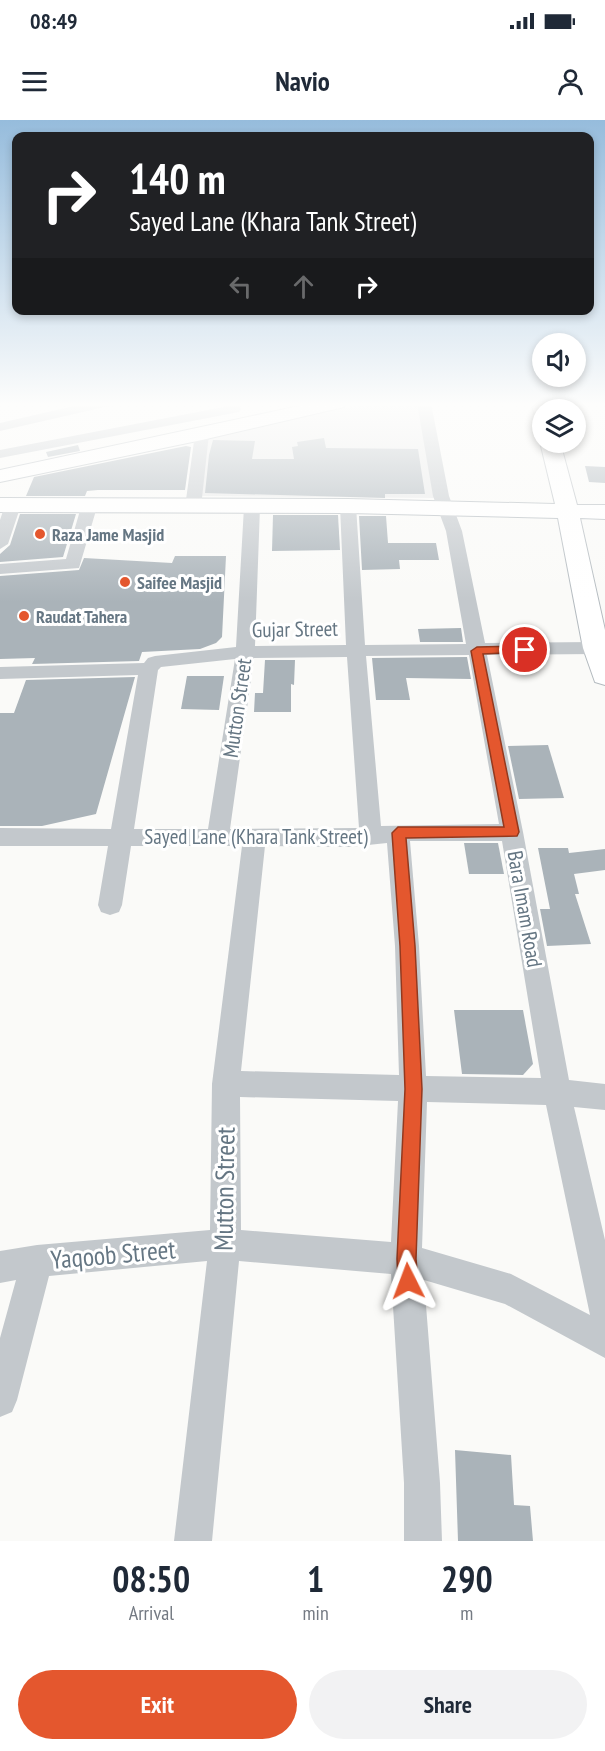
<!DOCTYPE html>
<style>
body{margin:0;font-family:"PT Sans Narrow",sans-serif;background:#f2f2f3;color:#1f2937;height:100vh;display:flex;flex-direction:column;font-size:22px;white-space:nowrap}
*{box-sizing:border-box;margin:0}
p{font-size:20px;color:#747a83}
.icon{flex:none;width:33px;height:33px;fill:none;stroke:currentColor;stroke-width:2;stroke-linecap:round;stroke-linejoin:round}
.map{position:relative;height:1421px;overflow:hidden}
.side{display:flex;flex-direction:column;background:#fff;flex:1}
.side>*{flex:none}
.top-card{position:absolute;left:12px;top:12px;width:582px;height:183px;border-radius:12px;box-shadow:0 3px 9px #0003;background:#202124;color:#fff;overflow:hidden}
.fabs{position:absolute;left:532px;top:213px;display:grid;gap:12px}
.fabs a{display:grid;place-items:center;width:54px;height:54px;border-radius:50%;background:#fff;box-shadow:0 3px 9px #0003;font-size:30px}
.pin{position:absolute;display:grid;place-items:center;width:51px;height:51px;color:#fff;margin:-26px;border:3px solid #fff;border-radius:50%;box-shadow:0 2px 6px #0007}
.me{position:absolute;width:66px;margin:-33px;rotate:357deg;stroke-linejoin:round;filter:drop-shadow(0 0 4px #0008)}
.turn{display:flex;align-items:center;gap:21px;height:126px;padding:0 18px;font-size:27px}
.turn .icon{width:78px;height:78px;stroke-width:2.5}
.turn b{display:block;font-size:42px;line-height:51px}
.lanes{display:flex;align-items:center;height:57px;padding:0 18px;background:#0003;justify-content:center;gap:30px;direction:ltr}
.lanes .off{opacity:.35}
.eta{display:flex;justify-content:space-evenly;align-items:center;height:102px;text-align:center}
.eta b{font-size:36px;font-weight:600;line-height:42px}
.action{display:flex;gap:12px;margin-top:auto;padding:12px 18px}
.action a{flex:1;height:69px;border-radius:36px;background:#e4572e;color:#fff;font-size:24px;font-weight:600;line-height:69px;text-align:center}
.action a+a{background:#f2f2f3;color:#1f2937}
.status{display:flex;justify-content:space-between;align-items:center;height:42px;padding:0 30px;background:#fff;direction:ltr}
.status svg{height:16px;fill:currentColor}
header{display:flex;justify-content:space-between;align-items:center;height:78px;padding:0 18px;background:#fff;font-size:27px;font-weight:600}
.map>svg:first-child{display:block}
.built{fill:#e8e9e9}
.building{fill:#aab3b9}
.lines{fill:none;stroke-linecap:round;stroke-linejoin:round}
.secondary-casing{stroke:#b3babf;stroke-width:2}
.street{fill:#c3c8cc;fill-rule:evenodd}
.secondary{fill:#fff;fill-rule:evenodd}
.route{fill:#e4572e;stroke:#94391e;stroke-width:1.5}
.poi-dot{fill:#e4572e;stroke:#fff;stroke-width:2}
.labels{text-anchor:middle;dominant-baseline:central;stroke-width:6;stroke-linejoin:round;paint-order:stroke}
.far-poi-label{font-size:18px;font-weight:bold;fill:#657683;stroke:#fff;text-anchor:start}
.street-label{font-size:21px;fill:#657683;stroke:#fff}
.near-street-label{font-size:26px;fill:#657683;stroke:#fff}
</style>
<div class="status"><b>08:49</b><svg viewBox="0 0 49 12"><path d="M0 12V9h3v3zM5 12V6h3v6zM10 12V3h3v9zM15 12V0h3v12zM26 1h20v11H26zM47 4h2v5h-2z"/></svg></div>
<header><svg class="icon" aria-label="menu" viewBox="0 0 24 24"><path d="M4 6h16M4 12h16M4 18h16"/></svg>Navio<svg class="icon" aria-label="person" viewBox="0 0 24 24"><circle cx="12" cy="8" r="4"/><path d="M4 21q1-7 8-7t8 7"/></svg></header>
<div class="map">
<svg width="605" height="1421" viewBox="0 0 605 1421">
<rect width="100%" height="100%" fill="#fafaf8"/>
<path class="built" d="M370 283H421L436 378 197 376 207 314Z"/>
<g class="building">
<path d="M324 318 326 328 418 329 425 374H385V378L205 373 209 335 213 320 255 321 252 339H294L292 327 298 326 297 322Z"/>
<path d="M78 325 80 331 48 337 46 332Z"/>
<path d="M186 326 191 327 185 370H98L87 371 85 376H26L34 357Z"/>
<path d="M585 346 605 347V363L589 362Z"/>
<path d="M20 394H76L63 437 0 442V434L10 425Z"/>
<path d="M273 395H338L340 430 272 431Z"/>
<path d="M359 396H386L388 423H436L439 440H399L400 449 362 450Z"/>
<path d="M175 436H226L222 517 216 523 200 529 142 532 139 541 32 544 35 538 0 539V456L79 450 84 438 172 443Z"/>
<path d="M461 508 463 522H420L418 509Z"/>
<path d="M467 537 471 559 406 558 410 580H376L372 538Z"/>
<path d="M265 540H295L294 565 291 564V592H254L255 573H263Z"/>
<path d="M187 556H224L219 590 181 589Z"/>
<path d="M135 557 96 694 42 706H0V593H14L26 560Z"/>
<path d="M548 625 564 678 519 679 508 626Z"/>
<path d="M464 723H498L504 754H469Z"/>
<path d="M538 728H568L569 733 605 729V750L574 754 579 774H575L591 824 547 826 540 789H550Z"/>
<path d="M454 890H523L533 944 523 955 462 954Z"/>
<path d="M455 1330 511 1335 514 1385 530 1386 533 1421H458Z"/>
</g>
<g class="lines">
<defs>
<g id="secondary">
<path d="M313 283H346L344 287 202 320 0 362V350Z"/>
<path d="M531 283H549L551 290H543V300L536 298Z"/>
<path d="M543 318V322H560L577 385H605V399L580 398 605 510V565L595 562 583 528 558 398 348 393 0 392V378L348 379 555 384 540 322Z"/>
</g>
</defs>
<use href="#secondary" class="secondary-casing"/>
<g class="street">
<path d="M87 283H111L109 286 0 311V303Z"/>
<path d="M417 283H431L449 376 462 411 485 523 596 522 603 524 605 528 603 532 596 534 487 535 523 712 569 960 605 964V990L574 987 605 1120V1238L505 1184 424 1160 440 1363 442 1421H404V1363L391 1154 239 1141 212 1421H174L207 1141 49 1156 17 1280 12 1292 0 1297V1218L16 1160 0 1163V1131L37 1125 210 1110 212 964 242 726H131L122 785 119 792 110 795 101 792 98 785 108 726H0V708L111 709 138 555 0 559V547L144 543 148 538 155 536 236 527 244 387 252 382 260 387 255 526 346 525 340 386 348 381 356 386 365 525 466 524 446 411 433 376ZM469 535 499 704 381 706 366 536ZM347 537 359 708 230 709 254 538ZM235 539 208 709H134L158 550 161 547ZM410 721H502L541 958 426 956 419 826ZM387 723 395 826 399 955 241 951 265 726 349 727ZM240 977 398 981 391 1122 241 1110ZM427 982 546 985 590 1195 511 1154 422 1128Z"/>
<path d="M234 285 239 286 241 289 239 292 0 338V330Z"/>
<path d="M202 310 209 314 201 387 193 392 185 387 195 314Z"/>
<path d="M13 380 21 385 8 424 0 429V400L5 385Z"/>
<path d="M89 382 97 387 79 448 0 454V444L66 439 81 387Z"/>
</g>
<use href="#secondary" class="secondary"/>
</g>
<linearGradient id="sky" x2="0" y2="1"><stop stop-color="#96bcdc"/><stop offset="0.59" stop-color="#fdfdfc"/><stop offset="1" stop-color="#fdfdfc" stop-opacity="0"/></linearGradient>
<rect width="605" height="482" fill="url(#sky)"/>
<path class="route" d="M525 526 529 527V532L483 534 519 712 517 716 406 718 415 826 422 969 416 1139 418 1161 415 1168 408 1171 401 1168 398 1161 397 1139 405 969 400 826 392 713 398 707H504L471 531 477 527Z"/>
<g class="poi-dot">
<circle cx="40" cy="414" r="6"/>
<circle cx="125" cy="462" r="6"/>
<circle cx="24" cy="496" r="6"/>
</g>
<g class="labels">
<g class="far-poi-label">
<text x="52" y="414">Raza Jame Masjid</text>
<text x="137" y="462">Saifee Masjid</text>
<text x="36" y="496">Raudat Tahera</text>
</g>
<g class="street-label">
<text transform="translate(295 509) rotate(-1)">Gujar Street</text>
<text transform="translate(237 588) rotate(-82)">Mutton Street</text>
<text x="256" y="716">Sayed Lane (Khara Tank Street)</text>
<text transform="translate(525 789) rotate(80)">Bara Imam Road</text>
</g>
<g class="near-street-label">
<text transform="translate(224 1069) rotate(-89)">Mutton Street</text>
<text transform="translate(113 1134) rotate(-5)">Yaqoob Street</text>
</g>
</g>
</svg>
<div class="fabs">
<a><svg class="icon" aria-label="sound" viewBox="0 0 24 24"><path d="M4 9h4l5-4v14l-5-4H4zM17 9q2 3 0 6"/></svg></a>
<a><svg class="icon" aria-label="layers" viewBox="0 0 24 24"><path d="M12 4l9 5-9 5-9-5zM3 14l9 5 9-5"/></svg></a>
</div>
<div class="pin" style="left:525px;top:530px;background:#d93025"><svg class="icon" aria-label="arrive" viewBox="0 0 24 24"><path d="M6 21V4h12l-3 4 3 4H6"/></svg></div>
<svg class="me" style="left:408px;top:1161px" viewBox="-20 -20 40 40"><path d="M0-17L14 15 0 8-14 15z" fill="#e4572e" stroke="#fff" stroke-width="4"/></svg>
<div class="top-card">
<div class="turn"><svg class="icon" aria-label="right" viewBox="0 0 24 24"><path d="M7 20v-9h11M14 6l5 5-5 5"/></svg><div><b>140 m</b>Sayed Lane (Khara Tank Street)</div></div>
<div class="lanes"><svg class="icon off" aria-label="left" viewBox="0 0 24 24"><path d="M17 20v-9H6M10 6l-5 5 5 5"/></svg><svg class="icon off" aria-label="ahead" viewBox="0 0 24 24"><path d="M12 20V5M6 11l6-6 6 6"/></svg><svg class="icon" aria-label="right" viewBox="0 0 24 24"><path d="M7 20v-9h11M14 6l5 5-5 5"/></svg></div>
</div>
</div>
<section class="side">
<div class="eta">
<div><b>08:50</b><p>Arrival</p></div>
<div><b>1</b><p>min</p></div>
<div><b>290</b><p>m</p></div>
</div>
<div class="action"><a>Exit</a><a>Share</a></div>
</section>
